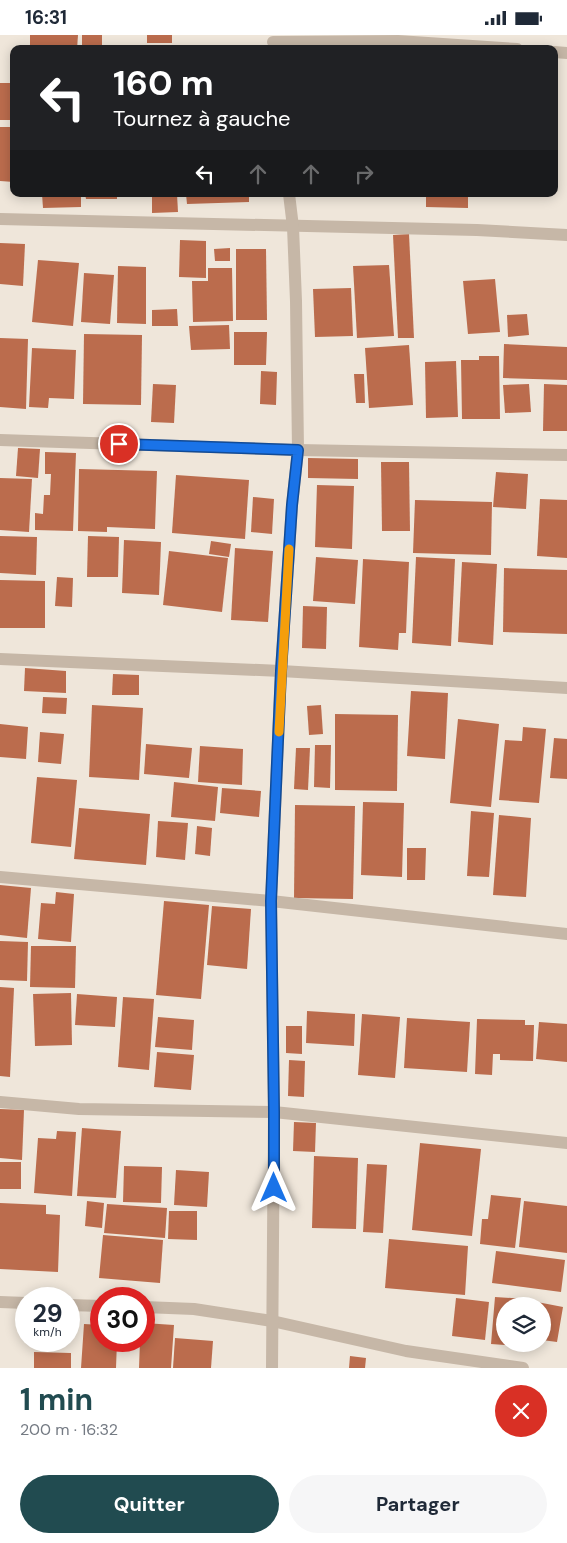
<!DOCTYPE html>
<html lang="fr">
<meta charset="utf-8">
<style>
body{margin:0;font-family:"DM Sans",sans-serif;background:#f6f6f7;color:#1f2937;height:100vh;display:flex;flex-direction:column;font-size:19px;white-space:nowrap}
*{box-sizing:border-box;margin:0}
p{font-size:16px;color:#747a83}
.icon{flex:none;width:28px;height:28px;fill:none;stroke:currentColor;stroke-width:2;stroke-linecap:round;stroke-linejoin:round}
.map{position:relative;height:1333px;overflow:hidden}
.details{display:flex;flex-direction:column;background:#fff;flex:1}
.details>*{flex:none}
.banner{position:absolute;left:10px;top:10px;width:548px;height:152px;border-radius:10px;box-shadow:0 2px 12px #0003;background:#202124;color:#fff;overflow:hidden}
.buttons{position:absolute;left:496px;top:1262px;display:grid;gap:10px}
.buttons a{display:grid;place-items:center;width:55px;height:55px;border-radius:50%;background:#fff;box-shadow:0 2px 12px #0003;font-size:25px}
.speed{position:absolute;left:15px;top:1252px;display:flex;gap:10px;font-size:25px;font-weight:700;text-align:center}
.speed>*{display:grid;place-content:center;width:65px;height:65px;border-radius:50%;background:#fff;box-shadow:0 2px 12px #0003;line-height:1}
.speed small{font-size:12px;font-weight:400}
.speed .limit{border:8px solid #d22;background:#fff;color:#111}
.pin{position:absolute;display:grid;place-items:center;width:42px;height:42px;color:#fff;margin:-21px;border:2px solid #fff;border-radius:50%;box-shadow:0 1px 5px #0007}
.me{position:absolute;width:55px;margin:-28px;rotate:0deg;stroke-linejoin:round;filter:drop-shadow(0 0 4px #0008)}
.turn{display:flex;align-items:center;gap:18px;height:105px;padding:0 20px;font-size:22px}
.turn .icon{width:65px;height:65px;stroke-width:2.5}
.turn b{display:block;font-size:35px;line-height:42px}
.lanes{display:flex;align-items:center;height:48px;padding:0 20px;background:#0003;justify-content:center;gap:25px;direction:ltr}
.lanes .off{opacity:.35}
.round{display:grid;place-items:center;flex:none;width:52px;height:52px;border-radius:26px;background:#f6f6f7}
.summary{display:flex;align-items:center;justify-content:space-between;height:85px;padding:0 20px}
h1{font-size:30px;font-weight:700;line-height:38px;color:#214b50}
.cta{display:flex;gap:10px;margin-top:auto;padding:10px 20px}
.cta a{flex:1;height:58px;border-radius:30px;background:#214b50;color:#fff;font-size:20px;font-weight:700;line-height:58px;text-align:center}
.cta a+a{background:#f6f6f7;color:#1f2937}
.status{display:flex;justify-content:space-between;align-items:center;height:35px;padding:0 25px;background:#fff;direction:ltr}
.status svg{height:14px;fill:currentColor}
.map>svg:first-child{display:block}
.building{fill:#bb6c4d}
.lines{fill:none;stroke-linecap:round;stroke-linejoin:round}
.minor{stroke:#c6b7a7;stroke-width:12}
.route-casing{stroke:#114b97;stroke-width:12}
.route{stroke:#1a73e8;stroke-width:9}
.slow{stroke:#f59e0b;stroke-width:9}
</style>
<div class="status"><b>16:31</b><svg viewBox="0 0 49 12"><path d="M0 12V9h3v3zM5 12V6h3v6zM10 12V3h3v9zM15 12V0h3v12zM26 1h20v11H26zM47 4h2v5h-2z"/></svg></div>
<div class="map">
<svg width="567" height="1333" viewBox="0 0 567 1333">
<rect width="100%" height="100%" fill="#efe6da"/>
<g class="building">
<path d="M30 0H78L77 14H30Z"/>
<rect x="82" y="0" width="20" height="14"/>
<rect x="147" y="0" width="25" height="8"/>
<rect x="0" y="48" width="14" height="37"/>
<path d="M0 92H14V147L0 146Z"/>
<path d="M42 159H81V172L43 173Z"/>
<path d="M85 159H117V164H86Z"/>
<path d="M152 159H177L178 177 152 178Z"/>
<path d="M186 159H249V167L187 169Z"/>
<path d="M400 159H416V161L400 160Z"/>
<path d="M426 159H468V173L426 172Z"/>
<path d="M409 199 414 303H398L393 200Z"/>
<path d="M180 205 206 206V243L179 242Z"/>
<path d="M0 208 25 209 23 251 0 249Z"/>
<path d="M230 213V226H215L214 214Z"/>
<path d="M236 214H266L267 285H236Z"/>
<path d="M38 225 79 228 73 291 32 287Z"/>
<path d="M389 230 394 301 357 303 353 231Z"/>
<path d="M118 231 146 232V289L117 288Z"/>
<path d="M208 233H232L233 286 193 287 192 246H208Z"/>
<path d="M84 238 114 240 110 289 81 287Z"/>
<path d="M495 244 500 297 468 299 463 246Z"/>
<path d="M351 253 353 301 315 302 313 254Z"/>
<path d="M177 274 178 291H152V275Z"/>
<path d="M527 279 529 300 508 302 507 280Z"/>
<path d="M229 290 230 314 191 315 189 291Z"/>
<path d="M234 297H267L266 330H234Z"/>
<path d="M84 299 142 300 141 370 83 369Z"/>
<path d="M0 303 28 304 26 374 0 372Z"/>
<path d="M504 309 567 312V345L503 343Z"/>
<path d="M409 310 413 370 369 373 365 313Z"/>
<path d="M32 313 76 315 74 364 49 363 48 373 29 372Z"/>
<path d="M479 321H499L500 384H462L461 325H479Z"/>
<path d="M456 326 458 382 426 383 425 327Z"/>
<path d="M261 336 277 337 276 370 260 369Z"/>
<path d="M354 339H364L365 368H356Z"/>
<path d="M153 349 176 350 174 388 151 387Z"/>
<path d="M529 349 531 377 505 378 503 350Z"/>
<path d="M544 349 567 350V396H543Z"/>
<path d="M18 413 40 414 38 443 16 441Z"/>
<path d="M45 417 76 418 73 496 35 495V478L43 479 44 460H50L51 439H45Z"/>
<path d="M308 423 358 424V444L308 443Z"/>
<path d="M381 427H409L410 496H382Z"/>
<path d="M79 434 157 436 155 494 107 492V497L78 496Z"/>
<path d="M496 437 528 439 526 474 493 472Z"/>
<path d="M176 440 249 445 245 504 172 498Z"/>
<path d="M0 443 32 444 29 497 0 495Z"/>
<path d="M317 450 354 451 352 514 315 512Z"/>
<path d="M253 462 274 464 272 499 251 497Z"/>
<path d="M540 464 567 465V523L537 521Z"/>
<path d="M415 465 492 467 491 520 413 518Z"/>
<path d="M0 501 37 502 36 540 0 538Z"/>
<path d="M88 501 119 502 118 542H87Z"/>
<path d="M124 505 161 507 159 560 122 558Z"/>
<path d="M211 506 231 509 229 522 209 519Z"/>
<path d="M235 513 273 516 268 587 231 585Z"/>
<path d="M169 516 228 523 222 577 163 570Z"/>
<path d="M316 522 358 525 355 569 313 566Z"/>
<path d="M416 522 455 524 451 611 412 608Z"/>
<path d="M363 524 409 527 406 598H399L398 615 359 612Z"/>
<path d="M462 527 497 529 493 610 458 607Z"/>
<path d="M504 533 567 535V599L503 597Z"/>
<path d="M57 542 73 543 72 572 55 571Z"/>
<path d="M0 545 45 546V593H0Z"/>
<path d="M303 571 327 572 326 614 302 613Z"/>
<path d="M25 633 66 636V658L24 656Z"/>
<path d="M113 639 139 640V660H112Z"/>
<path d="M411 656 448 658 445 724 407 721Z"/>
<path d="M43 662 67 663 66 679 42 678Z"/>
<path d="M92 670 143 673 139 745 89 742Z"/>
<path d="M321 670 323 699 309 700 307 671Z"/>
<path d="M335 679 398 680 397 756 335 755Z"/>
<path d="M458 684 499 689 491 772 450 768Z"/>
<path d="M0 689 28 692 26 724 0 722Z"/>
<path d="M523 692 546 694 539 768 499 765 505 705 522 706Z"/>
<path d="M40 697 64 699 61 729 38 727Z"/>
<path d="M554 703 567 704V744L550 743Z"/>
<path d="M146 709 192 713 189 743 144 739Z"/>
<path d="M315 710H331L330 753 314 752Z"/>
<path d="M200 711 243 714 242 750 198 747Z"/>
<path d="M296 713H310L308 755 294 754Z"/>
<path d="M37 742 77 745 71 812 31 808Z"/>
<path d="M174 747 218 752 215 786 171 782Z"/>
<path d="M222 753 261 756 259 782 220 778Z"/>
<path d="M363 767 404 768 402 842 361 840Z"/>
<path d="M295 770 355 771 353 864 294 863Z"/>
<path d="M79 773 150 779 146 830 74 824Z"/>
<path d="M471 776 494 778 489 842 467 841Z"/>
<path d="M499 780 531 783 526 862 493 860Z"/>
<path d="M158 786 188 788 185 825 156 822Z"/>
<path d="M197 791 212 793 210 821 195 819Z"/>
<path d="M407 813H426L425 845H407Z"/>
<path d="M0 850 31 853 27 903 0 900Z"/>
<path d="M56 857 74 859 71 907 38 904 41 868 55 869Z"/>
<path d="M164 866 209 870 201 964 156 960Z"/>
<path d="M212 871 251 874 247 934 207 930Z"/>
<path d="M0 906 28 907 27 946 0 945Z"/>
<path d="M31 911H76L75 953 30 952Z"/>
<path d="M0 952 14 953 10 1042 0 1041Z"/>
<path d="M71 958 72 1010 35 1011 33 959Z"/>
<path d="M77 959 117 962 115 992 75 990Z"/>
<path d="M123 962 154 964 149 1035 118 1032Z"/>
<path d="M307 976 355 979 354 1011 306 1008Z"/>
<path d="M362 979 400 982 395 1043 358 1040Z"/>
<path d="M158 982 194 985 192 1015 155 1012Z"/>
<path d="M407 983 470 987 467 1037 404 1033Z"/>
<path d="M477 984 525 985V990H534L533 1026 500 1025V1019H493L492 1040 475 1039Z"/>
<path d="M539 987 567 989V1027L536 1024Z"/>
<path d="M286 991H302V1019L286 1018Z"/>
<path d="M157 1017 194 1020 191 1055 154 1052Z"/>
<path d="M289 1025 305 1026 304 1062 288 1061Z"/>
<path d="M0 1074 24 1075 22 1125 0 1123Z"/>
<path d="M294 1087 316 1088 315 1117 293 1116Z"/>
<path d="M82 1093 121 1096 116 1163 77 1161Z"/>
<path d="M57 1096 76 1097 72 1161 34 1158 38 1103 56 1104Z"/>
<path d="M420 1108 481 1114 472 1201 412 1195Z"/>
<path d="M314 1121 358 1123 356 1194 312 1193Z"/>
<rect x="0" y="1127" width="21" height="27"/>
<path d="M367 1129 387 1130 383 1198 363 1197Z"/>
<path d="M124 1131 162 1132 161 1168 123 1167Z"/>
<path d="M176 1135 209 1137 207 1172 174 1170Z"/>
<path d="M491 1160 521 1163 515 1213 480 1209 482 1184H488Z"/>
<path d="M87 1166 104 1168 102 1193 85 1191Z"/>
<path d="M524 1166 567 1171V1218L519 1212Z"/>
<path d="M0 1168 46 1170V1179L60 1180 58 1237 0 1234Z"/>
<path d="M107 1169 167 1173 165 1203 104 1198Z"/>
<path d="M169 1176H197V1205L168 1204Z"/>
<path d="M103 1200 163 1205 160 1248 99 1243Z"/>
<path d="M389 1204 468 1211 465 1260 385 1253Z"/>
<path d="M496 1216 565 1225 561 1257 492 1248Z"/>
<path d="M495 1262 527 1264V1271H505V1310L491 1309Z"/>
<path d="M456 1263 489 1267 485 1305 452 1301Z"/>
<path d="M537 1267 563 1272 557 1307 542 1305V1271H536Z"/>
<path d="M144 1288 174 1290 171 1333H139L140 1306H144Z"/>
<path d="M84 1289 101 1290V1306H117L116 1333H81Z"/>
<path d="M175 1303 213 1306 211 1333H173Z"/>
<path d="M510 1309H524V1311L510 1310Z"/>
<path d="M34 1317 71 1318V1333H34Z"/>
<path d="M350 1321 366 1323 365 1333H349Z"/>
</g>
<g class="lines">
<g class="minor">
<path d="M273 7 398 6 517 14"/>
<path d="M554 17 567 18"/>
<path d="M0 184 477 195 567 200"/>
<path d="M0 405 298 415 567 420"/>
<path d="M0 624 281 636 567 653"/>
<path d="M0 842 271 866 567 899"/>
<path d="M0 1067 79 1074 274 1077 567 1108"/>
<path d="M0 1267 26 1268"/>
<path d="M69 1270 101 1271"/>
<path d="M144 1272 194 1274 272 1286 406 1316 523 1333"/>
<path d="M272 1333 274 1077 271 866 281 636 292 470 298 415 296 266 293 192 289 159"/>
</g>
</g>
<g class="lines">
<defs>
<path id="route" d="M119 409 298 415 292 470 281 636 271 866 274 1076V1153"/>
</defs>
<use href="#route" class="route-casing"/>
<use href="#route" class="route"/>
<path class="slow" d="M279 697 289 514"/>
</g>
</svg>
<div class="buttons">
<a><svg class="icon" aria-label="layers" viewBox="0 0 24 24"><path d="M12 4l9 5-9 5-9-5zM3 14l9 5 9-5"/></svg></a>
</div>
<div class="speed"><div>29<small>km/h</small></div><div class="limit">30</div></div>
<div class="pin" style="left:119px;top:409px;background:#d93025"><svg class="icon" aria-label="arrive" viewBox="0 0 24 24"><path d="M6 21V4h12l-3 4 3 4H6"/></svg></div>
<svg class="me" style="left:274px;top:1153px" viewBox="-20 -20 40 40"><path d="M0-17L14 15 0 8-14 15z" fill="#1a73e8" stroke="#fff" stroke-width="4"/></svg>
<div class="banner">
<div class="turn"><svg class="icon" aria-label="left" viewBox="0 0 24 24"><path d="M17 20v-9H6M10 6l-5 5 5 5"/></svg><div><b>160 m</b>Tournez à gauche</div></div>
<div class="lanes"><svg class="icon" aria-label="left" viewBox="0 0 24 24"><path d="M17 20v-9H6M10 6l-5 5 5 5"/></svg><svg class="icon off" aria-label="ahead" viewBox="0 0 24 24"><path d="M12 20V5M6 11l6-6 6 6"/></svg><svg class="icon off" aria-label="ahead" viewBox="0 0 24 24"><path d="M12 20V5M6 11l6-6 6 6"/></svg><svg class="icon off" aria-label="right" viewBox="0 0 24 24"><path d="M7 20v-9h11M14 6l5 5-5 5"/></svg></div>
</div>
</div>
<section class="details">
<div class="summary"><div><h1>1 min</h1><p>200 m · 16:32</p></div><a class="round" style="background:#d93025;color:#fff"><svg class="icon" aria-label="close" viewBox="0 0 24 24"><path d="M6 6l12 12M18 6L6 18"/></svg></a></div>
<div class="cta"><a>Quitter</a><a>Partager</a></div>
</section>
